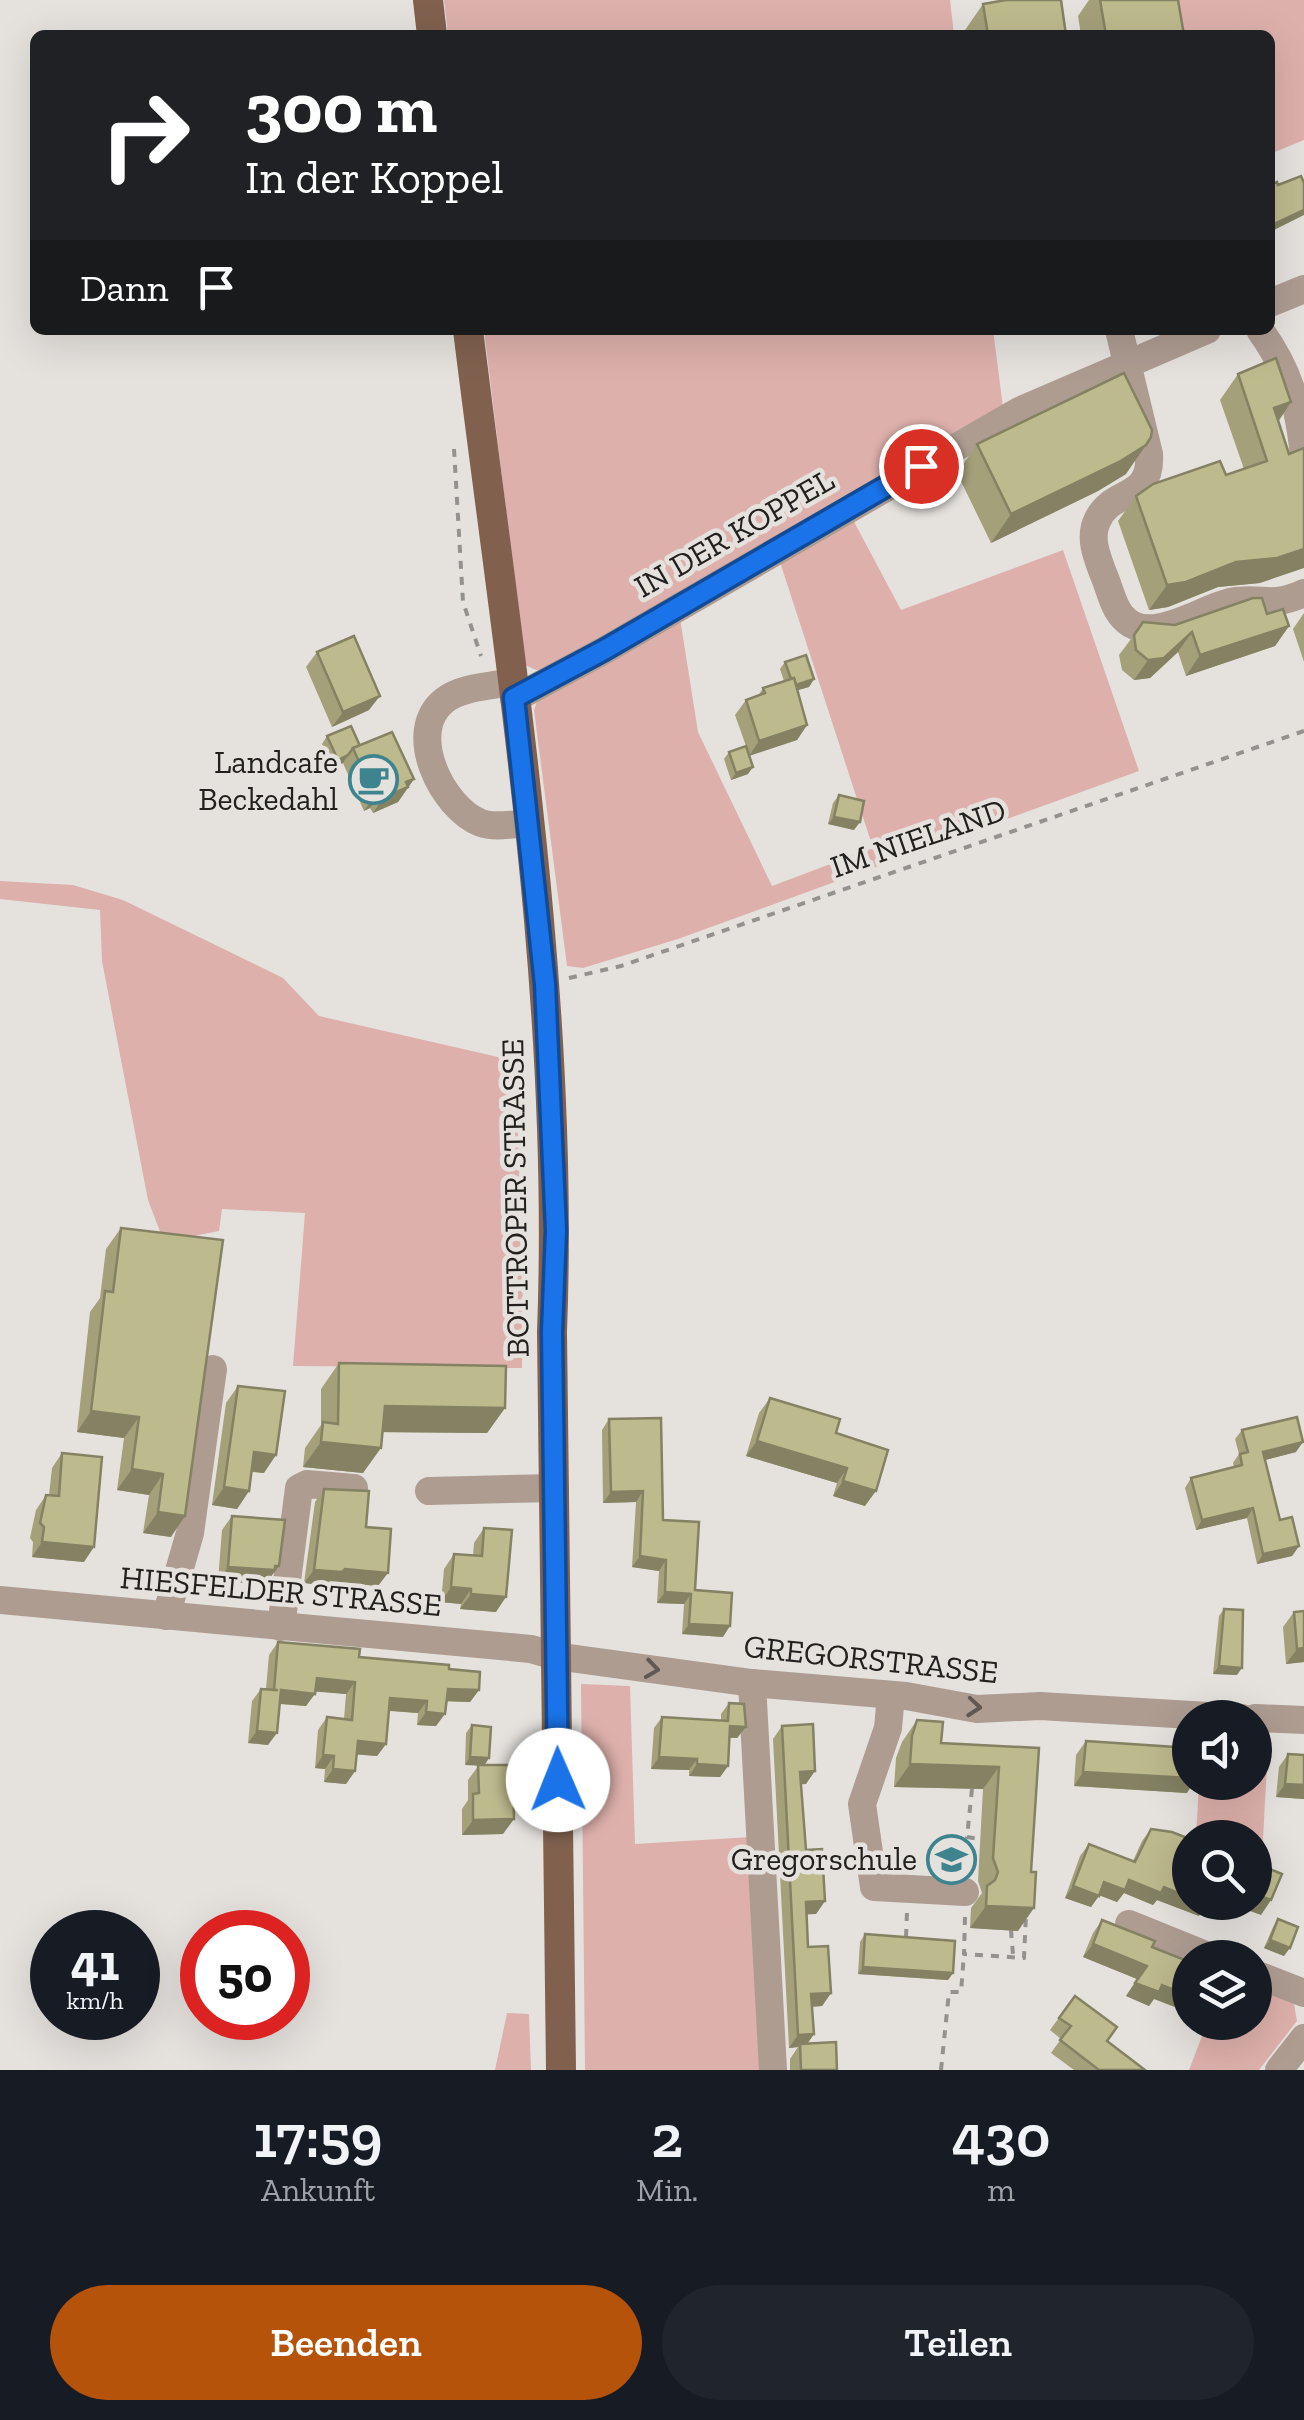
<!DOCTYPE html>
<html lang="de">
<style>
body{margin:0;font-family:"Zilla Slab",serif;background:#20242c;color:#f1f3f6;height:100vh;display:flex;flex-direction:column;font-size:38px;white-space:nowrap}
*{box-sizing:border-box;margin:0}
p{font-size:32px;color:#9ea1a6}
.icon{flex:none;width:55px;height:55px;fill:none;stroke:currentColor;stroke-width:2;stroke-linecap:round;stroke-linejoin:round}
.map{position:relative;height:2070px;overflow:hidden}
.drawer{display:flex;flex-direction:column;background:#171b24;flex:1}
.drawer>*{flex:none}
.guide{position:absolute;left:30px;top:30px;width:1245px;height:305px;border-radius:15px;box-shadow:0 10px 40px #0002;background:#202124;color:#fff;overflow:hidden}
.fabs{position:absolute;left:1172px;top:1700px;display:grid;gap:20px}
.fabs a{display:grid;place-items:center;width:100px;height:100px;border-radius:50%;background:#171b24;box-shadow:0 10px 40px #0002;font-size:50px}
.speed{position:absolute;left:30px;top:1910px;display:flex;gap:20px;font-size:50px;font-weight:700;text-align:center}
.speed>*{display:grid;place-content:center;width:130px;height:130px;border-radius:50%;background:#171b24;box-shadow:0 10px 40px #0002;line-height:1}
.speed small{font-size:25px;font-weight:400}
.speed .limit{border:15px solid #d22;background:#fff;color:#111}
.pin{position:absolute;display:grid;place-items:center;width:85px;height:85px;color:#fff;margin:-42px;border:5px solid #fff;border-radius:50%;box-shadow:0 2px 10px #0007}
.me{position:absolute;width:110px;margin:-55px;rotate:359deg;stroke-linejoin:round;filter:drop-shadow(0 0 8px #0008)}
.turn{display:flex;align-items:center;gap:35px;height:210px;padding:0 50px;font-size:45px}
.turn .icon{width:130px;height:130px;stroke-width:2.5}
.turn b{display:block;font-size:70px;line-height:85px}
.then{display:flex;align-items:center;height:95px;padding:0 50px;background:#0003;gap:20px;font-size:38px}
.eta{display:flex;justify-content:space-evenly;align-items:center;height:170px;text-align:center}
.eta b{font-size:60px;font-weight:600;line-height:70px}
.action{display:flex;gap:20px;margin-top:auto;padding:20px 50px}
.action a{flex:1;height:115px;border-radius:60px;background:#b45309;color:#fff;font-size:40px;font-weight:600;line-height:115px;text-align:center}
.action a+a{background:#20242c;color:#f1f3f6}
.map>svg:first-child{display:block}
.green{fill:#ddb0ab}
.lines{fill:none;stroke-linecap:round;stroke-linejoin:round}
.path{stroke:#94928e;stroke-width:4;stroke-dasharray:8 8;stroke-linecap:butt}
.minor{stroke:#ae9c91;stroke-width:28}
.major{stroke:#81614e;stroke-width:30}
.wall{fill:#a3a07a}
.shaded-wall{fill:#848263}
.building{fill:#bdba8e;stroke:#848263;stroke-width:2.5}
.oneway{stroke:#615852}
.route-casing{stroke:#114b97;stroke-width:25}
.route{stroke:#1a73e8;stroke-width:18}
.labels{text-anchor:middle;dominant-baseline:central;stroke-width:9;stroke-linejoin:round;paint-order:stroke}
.street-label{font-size:32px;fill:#22211f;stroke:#e5e2de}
.poi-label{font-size:32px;fill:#22211f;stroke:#e5e2de;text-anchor:end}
</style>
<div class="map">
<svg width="1304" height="2070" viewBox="0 0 1304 2070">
<rect width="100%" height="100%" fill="#e5e2de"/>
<g class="green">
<path d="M444 0H950L954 35H448Z"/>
<path d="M1174 0H1304V140L1270 154V35H1166Z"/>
<path d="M484 330H993L1003 407 546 669 536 670 525 665Z"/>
<path d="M851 516 901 610 1063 550 1139 771 678 939 583 968 567 966 534 710 537 701 680 618 698 732 772 886 873 848 779 559Z"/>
<path d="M0 881 73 885 123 900 283 978 319 1016 515 1061 523 1273 522 1368 293 1366 305 1213 222 1209 219 1231 164 1242 148 1200 102 961 100 910 0 899Z"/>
<path d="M581 1684 630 1686 635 1844 751 1837 765 2070H585Z"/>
<path d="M1255 1745 1268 1746 1262 1858 1255 1857V1838L1196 1837 1199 1783 1255 1782Z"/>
<path d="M1255 1984 1294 2004 1297 2021 1259 2070H1189L1207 2023 1255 2022Z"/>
<path d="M507 2013 529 2014 531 2070H495Z"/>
</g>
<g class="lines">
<g class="path">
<path d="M454 449 463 602 481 656"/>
<path d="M569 978 621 966 1304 731"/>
<path d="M972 1789 967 1837 980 1839"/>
<path d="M966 1868 967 1837"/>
<path d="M965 1917 964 1954 1024 1958 1026 1915"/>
<path d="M1011 1930 1013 1955"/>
<path d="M906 1937 907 1912"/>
<path d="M941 2070 949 1992H961L964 1954"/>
</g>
<g class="minor">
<path d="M1270 303 1304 289"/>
<path d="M1119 330 1149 454C1152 502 1112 487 1097 521 1089 538 1097 557 1103 573 1108 584 1111 598 1117 609 1143 655 1202 605 1236 601 1266 597 1271 608 1304 593"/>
<path d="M1260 330C1290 372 1299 406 1304 456"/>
<path d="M512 682C491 686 462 687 445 700 404 731 442 808 481 823 494 828 513 824 528 823"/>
<path d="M514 699 605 650 1019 411 1207 330"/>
<path d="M429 1491 555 1488"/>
<path d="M0 1600 531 1649 555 1656 752 1683 906 1696 977 1709 1040 1706 1242 1718"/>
<path d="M166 1616 190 1533 213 1369"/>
<path d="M281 1627 299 1488 307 1484 354 1488"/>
<path d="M752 1683 773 2070"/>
<path d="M891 1695 888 1728 862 1804 874 1887 965 1892"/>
<path d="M1255 1718 1304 1720"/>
<path d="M1129 1924 1213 1958"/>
<path d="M1255 1974 1304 1993"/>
<path d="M1279 2070 1304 2038"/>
</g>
<g class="major">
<path d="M428 0 432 35"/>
<path d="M468 330C509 662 565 997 552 1332L561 2070"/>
</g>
</g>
<g class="wall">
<path d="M1089 0H1178L1184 35H1081L1078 16Z"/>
<path d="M983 4 1066 35H963V33Z"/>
<path d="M1238 374 1278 421 1260 583 1218 587 1168 607 1149 610 1118 521 1136 496 1226 475 1244 469 1220 400Z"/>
<path d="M977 444 1126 474 1098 491 991 543 957 473Z"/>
<path d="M1304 613V662L1293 629Z"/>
<path d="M1267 614 1289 626 1275 646 1186 676 1178 652 1150 678 1134 680 1122 670 1119 655 1134 635 1175 625Z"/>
<path d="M317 652 369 710 332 727 306 667Z"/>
<path d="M785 662 814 679 809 687 797 690 807 725 797 740 749 755 748 774 731 780 724 759 729 752 746 746 735 715 746 700 758 696 763 688 784 681 780 669Z"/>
<path d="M327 736 360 746 414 779 398 802 373 813 370 808 364 811 343 763 332 768 322 744Z"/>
<path d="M839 795 854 830 828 824 833 803Z"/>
<path d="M121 1228 223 1240 171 1537 143 1533 149 1495 117 1490 124 1438 77 1432 90 1312 100 1298 106 1249Z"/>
<path d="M339 1363 505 1408 487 1433 382 1432 363 1473 303 1467 305 1448 321 1425V1389Z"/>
<path d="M238 1386 264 1473 252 1472 249 1491 237 1509 212 1505 226 1403Z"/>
<path d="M770 1398 836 1433 865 1506 833 1496 837 1483 746 1456 759 1413Z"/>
<path d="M609 1419 663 1520 695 1590 723 1637 682 1634 684 1604 657 1603 659 1571 632 1567 636 1502 603 1503 602 1430Z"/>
<path d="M1242 1430 1296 1452 1265 1460 1280 1520 1299 1546 1292 1556 1257 1564 1247 1518 1196 1530 1185 1488 1191 1478 1234 1467 1233 1463 1239 1454 1235 1439Z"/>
<path d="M62 1453 84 1562 32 1557 33 1542 30 1538 36 1510 46 1495H49L52 1468Z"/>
<path d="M324 1489 366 1527 378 1586 336 1582 332 1586 304 1583 315 1502Z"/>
<path d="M232 1516 279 1566 265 1584 218 1581 222 1530Z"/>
<path d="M484 1528 496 1612 460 1609 461 1604 441 1602 444 1569 454 1554 473 1555 474 1543Z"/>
<path d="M1224 1609 1237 1675 1213 1674 1219 1616Z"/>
<path d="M1294 1612 1304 1662 1286 1664 1283 1627Z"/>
<path d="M278 1642 359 1657 449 1669 479 1690 470 1702 446 1701 436 1726 417 1725 418 1713 389 1711 386 1744 377 1756 357 1754 355 1771 346 1784 324 1782 325 1769 315 1768 318 1730 327 1717 344 1719 346 1694 315 1691 306 1706 279 1704 268 1745 248 1743 252 1701 261 1689H266L269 1655Z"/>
<path d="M729 1703 746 1727 737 1738H729L728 1766 720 1777 689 1776V1770L651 1769 654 1728 662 1717 721 1721V1714Z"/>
<path d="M917 1720 941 1743 1039 1748 1018 1931 970 1928 971 1908 982 1893 978 1881 983 1789 894 1787 896 1758 902 1742Z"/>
<path d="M472 1725 489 1758 484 1765 503 1834 462 1835V1809L468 1800V1780L479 1765H465L466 1733Z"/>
<path d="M782 1726 806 1784H801L806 1850 825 1901 816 1914H807L808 1947 831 1993 822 2006 812 2007 814 2034 807 2044 837 2070H790V2059L798 2047 789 2048 773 1739Z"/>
<path d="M1086 1741 1187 1793 1074 1786 1076 1755Z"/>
<path d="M1288 1754 1304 1755V1799L1276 1797 1279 1767Z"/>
<path d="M1151 1829 1182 1862 1199 1916 1157 1900 1153 1905 1124 1893 1117 1902 1099 1895 1091 1907 1065 1898 1080 1856 1089 1844 1133 1861 1142 1841Z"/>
<path d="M1278 1919 1284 1956 1264 1948 1273 1927Z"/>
<path d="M1102 1920 1152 1947 1154 1999 1149 2006 1126 1996 1137 1979 1083 1957 1093 1933Z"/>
<path d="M865 1934 953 1973 948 1980 858 1974 860 1942Z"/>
<path d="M1075 1996 1107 2041 1145 2070H1074L1051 2053 1061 2039 1050 2030Z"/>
</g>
<g class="shaded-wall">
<path d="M1304 210V215L1270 232V226Z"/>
<path d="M1291 402 1274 428 1256 433 1274 408Z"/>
<path d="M1146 445 1126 474 1098 491 991 543 1011 514Z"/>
<path d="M1304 549V568L1260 583 1218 587 1168 607 1149 610 1167 585 1236 562Z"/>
<path d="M1289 626 1275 646 1186 676 1200 655Z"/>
<path d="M1192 632 1178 652 1150 678 1134 680 1148 660Z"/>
<path d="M814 679 809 687 788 693 793 686Z"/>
<path d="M380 696 369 710 332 727 343 712Z"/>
<path d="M807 725 797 740 749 756 759 741Z"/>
<path d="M348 755 343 763 332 768 338 760Z"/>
<path d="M753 767 748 774 731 780 736 773Z"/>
<path d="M414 779 398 802 373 813 383 798 406 782Z"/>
<path d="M381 793 370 808 364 811 374 796Z"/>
<path d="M834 817 860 822 854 830 828 824Z"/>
<path d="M385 1406 505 1408 487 1433 367 1432Z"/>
<path d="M91 1411 139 1417 124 1438 77 1432Z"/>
<path d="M757 1441 847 1468 837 1483 746 1456Z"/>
<path d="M321 1442 381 1448 363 1473 303 1467Z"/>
<path d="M1303 1442 1296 1452 1257 1462 1263 1452Z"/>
<path d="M254 1452 276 1455 264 1473 242 1470Z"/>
<path d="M132 1469 163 1474 149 1495 117 1490Z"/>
<path d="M843 1481 876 1491 865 1506 833 1496Z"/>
<path d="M224 1487 249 1491 237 1509 212 1505Z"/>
<path d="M643 1491 636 1502 603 1503 611 1492Z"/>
<path d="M1253 1508 1247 1518 1196 1530 1202 1520Z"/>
<path d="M158 1512 185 1516 171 1537 143 1533Z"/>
<path d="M42 1542 94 1547 84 1562 32 1557Z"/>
<path d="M1299 1546 1292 1556 1257 1564 1263 1554Z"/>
<path d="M640 1556 666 1560 659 1571 632 1567Z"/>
<path d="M279 1566 265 1584 218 1581 228 1567Z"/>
<path d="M345 1569 388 1573 378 1586 336 1582 332 1586 304 1583 314 1570Z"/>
<path d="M451 1587 471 1589 461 1604 441 1602Z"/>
<path d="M665 1592 691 1594 684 1604 657 1603Z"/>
<path d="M471 1594 506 1597 496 1612 460 1609Z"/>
<path d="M689 1624 730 1626 723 1637 682 1634Z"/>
<path d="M1304 1648V1662L1286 1664 1297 1649Z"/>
<path d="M1219 1666 1242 1668 1237 1675 1213 1674Z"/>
<path d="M317 1678 355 1682 346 1694 308 1691Z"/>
<path d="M448 1689 479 1690 470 1702 439 1701Z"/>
<path d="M281 1690 315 1694 306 1706 272 1703Z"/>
<path d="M390 1698 427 1701 418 1713 382 1710Z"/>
<path d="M426 1712 445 1714 436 1726 417 1725Z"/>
<path d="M730 1726 746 1727 737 1738 722 1737Z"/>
<path d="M257 1731 277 1733 268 1745 248 1743Z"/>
<path d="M358 1741 386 1744 377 1756 349 1754Z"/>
<path d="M323 1755 334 1756 325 1769 315 1768Z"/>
<path d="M470 1757 489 1758 484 1766 465 1765Z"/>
<path d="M659 1757 697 1759 689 1770 651 1769Z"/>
<path d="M697 1764 728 1766 720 1777 689 1776Z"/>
<path d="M910 1764 999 1767 983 1789 894 1787Z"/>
<path d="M333 1769 355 1771 346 1784 324 1782Z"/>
<path d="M815 1771 806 1784 791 1785 800 1772Z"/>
<path d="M1083 1772 1190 1778V1782H1194L1187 1793 1074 1786Z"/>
<path d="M1285 1784 1304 1785V1799L1276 1797Z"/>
<path d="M514 1819 503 1834 462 1835 473 1820Z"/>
<path d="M1129 1880 1164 1887 1190 1898V1902H1202L1207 1904 1199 1916 1157 1900 1153 1905 1124 1893 1117 1902 1096 1894 1104 1882Z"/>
<path d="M1073 1886 1099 1896 1091 1907 1065 1898Z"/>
<path d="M1255 1894 1271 1900 1261 1915 1228 1903 1255 1902Z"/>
<path d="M825 1901 816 1914 797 1915 806 1902Z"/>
<path d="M986 1906 1034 1908 1018 1931 970 1928Z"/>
<path d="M1270 1940 1290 1948 1284 1956 1264 1948Z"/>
<path d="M1093 1944 1147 1966 1137 1979 1083 1957Z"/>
<path d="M863 1967 953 1973 948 1980 858 1974Z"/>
<path d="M1135 1983 1162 1985 1190 1996V2013L1154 1999 1149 2006 1126 1996Z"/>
<path d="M831 1993 822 2006 802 2007 811 1994Z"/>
<path d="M814 2034 805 2047 800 2044 798 2047 789 2048 798 2035Z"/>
</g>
<g class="building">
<path d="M1006 0H1061L1066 35H988L983 4Z"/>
<path d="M1100 0H1178L1184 35H1106Z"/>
<path d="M1301 176 1304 183V210L1270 226V185L1277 182 1278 185Z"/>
<path d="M1276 358 1291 402 1274 408 1289 454 1304 448V549L1277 558 1236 562 1186 582 1167 585 1136 496 1153 484 1220 461 1226 475 1267 461 1238 374Z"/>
<path d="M1124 373 1152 430 1151 437 1146 445 1119 462 1011 514 977 444Z"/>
<path d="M1253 598H1262L1267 614 1283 609 1289 626 1200 655 1192 632 1164 658 1148 660 1136 650 1134 635 1143 622 1175 625Z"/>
<path d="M354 636 380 696 343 712 317 652Z"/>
<path d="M806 655 814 679 796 685 794 678 791 679 785 662Z"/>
<path d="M794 678 807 725 759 741 746 700 765 693 763 688Z"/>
<path d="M351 726 360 746 353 748 348 755 338 760 327 736Z"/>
<path d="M392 732 414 779 406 782 408 787 383 798 381 793 374 796 353 748Z"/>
<path d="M746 746 753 767 736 773 729 752Z"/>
<path d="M839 795 864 801 860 822 834 817Z"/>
<path d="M121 1228 223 1240 185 1516 158 1512 163 1474 132 1469 139 1417 91 1411 105 1291 113 1292Z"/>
<path d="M339 1363 506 1366 505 1408 385 1406 381 1448 321 1442 323 1422 338 1424Z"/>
<path d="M238 1386 285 1391 276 1455 254 1452 249 1491 224 1487Z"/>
<path d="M770 1398 840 1419 836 1433 888 1450 876 1491 843 1481 847 1468 757 1441Z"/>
<path d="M1297 1417 1303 1442 1263 1452 1280 1520 1292 1517 1299 1546 1263 1554 1253 1508 1202 1520 1191 1478 1242 1465 1240 1454 1248 1452 1242 1430Z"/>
<path d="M661 1418 663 1520 699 1522 695 1590 732 1593 730 1626 689 1624 691 1594 665 1592 666 1560 640 1556 643 1491 611 1492 609 1419Z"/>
<path d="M62 1453 102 1457 94 1547 42 1542 44 1527 40 1523 46 1495 59 1496Z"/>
<path d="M324 1489 369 1491 366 1527 391 1529 388 1573 345 1569 342 1572 314 1570Z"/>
<path d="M232 1516 285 1520 279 1566H275V1570L228 1567Z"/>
<path d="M484 1528 512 1530 506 1597 471 1594V1589L451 1587 454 1554 482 1556Z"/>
<path d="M1224 1609 1243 1610 1242 1668 1219 1666Z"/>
<path d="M1304 1611V1648L1297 1649 1294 1612Z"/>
<path d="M278 1642 360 1649 359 1657 449 1665V1669L480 1672 479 1690 448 1689 445 1714 426 1712 427 1701 390 1698 386 1744 358 1741 355 1771 333 1769 334 1756 323 1755 327 1717 352 1720 355 1682 317 1678 315 1694 281 1690 277 1733 257 1731 261 1689 278 1690H274Z"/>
<path d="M729 1703 744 1704 746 1727 730 1726 728 1766 697 1764V1759L659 1757 662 1717 728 1721Z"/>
<path d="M917 1720 943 1722 941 1743 1039 1748 1031 1872H1036L1034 1908 986 1906 987 1886 995 1880 998 1872 993 1858 999 1767 910 1764 912 1736Z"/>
<path d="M813 1724 815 1771 800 1772 806 1850 822 1849 825 1901 806 1902 808 1947 828 1946 831 1993 811 1994 814 2034 798 2035 782 1726Z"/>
<path d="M472 1725 491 1727 489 1758 470 1757Z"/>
<path d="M1086 1741 1190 1748V1778L1083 1772Z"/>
<path d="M1288 1754 1304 1755V1785L1285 1784Z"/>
<path d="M478 1765H513L514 1819 473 1820V1794L479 1793Z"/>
<path d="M1151 1829 1172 1832 1190 1839V1843L1182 1862 1190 1866V1898L1164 1887 1161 1893 1129 1880 1125 1890 1104 1882 1099 1896 1073 1886 1089 1844 1135 1862Z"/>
<path d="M1255 1863 1282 1874 1271 1900 1255 1894Z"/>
<path d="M1278 1919 1298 1927 1290 1948 1270 1940Z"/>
<path d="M1102 1920 1155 1941 1152 1947 1190 1962V1996L1162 1985 1159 1992 1135 1983 1147 1966 1093 1944Z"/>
<path d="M865 1934 955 1941 953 1973 863 1967Z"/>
<path d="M1075 1996 1117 2027 1107 2041 1145 2070H1099L1060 2040 1071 2026 1059 2018Z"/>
<path d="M836 2042 837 2070H801L800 2044Z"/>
</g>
<defs><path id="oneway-chevron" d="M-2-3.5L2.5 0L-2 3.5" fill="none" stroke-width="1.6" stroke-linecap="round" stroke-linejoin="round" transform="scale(2.5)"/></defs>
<g class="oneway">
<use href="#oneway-chevron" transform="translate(652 1669) rotate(8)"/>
<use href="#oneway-chevron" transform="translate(974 1707) rotate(5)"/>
</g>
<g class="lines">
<defs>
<path id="route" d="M558 1780 552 1332 556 1230 545 984 514 698 604 650 921 466"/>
</defs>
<use href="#route" class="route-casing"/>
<use href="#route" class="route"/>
</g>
<defs>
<symbol id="cafe-ring" viewBox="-11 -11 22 22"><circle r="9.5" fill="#e5e2de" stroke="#3e848f" stroke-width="1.5"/><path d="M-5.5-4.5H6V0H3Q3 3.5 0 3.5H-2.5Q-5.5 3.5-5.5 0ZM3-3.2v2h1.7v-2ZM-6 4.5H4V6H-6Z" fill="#3e848f"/></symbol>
<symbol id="school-ring" viewBox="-11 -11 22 22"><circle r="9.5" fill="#e5e2de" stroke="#3e848f" stroke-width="1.5"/><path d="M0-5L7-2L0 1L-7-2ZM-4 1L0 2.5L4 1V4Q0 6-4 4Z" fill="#3e848f"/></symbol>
</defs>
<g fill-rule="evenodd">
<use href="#cafe-ring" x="346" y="752" width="55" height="55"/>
<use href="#school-ring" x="924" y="1832" width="55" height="55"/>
</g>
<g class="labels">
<g class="street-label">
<text transform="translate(734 533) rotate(-30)">IN DER KOPPEL</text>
<text transform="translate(918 838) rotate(-19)">IM NIELAND</text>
<text transform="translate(515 1198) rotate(-91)">BOTTROPER STRASSE</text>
<text transform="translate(281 1591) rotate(5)">HIESFELDER STRASSE</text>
<text transform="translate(871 1659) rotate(6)">GREGORSTRASSE</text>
</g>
<g class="poi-label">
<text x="338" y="762">Landcafe<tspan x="338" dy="37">Beckedahl</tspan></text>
<text x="917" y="1859">Gregorschule</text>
</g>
</g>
</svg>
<div class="fabs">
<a><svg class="icon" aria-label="sound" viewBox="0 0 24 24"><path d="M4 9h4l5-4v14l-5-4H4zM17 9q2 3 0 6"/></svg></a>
<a><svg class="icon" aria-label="search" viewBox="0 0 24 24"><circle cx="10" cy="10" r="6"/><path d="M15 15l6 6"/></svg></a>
<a><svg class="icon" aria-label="layers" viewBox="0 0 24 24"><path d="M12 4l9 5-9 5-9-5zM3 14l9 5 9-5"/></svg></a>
</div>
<div class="speed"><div>41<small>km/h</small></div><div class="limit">50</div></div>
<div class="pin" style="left:921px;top:466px;background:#d93025"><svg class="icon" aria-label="arrive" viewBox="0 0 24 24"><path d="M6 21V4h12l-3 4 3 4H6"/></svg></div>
<svg class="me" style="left:558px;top:1780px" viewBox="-20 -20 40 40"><circle r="19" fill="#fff"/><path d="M0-13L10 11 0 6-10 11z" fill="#1a73e8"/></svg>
<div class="guide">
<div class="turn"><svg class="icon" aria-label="right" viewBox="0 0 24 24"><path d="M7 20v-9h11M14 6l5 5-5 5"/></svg><div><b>300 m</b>In der Koppel</div></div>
<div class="then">Dann<svg class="icon" aria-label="arrive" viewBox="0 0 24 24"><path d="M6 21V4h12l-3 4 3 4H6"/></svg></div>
</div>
</div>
<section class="drawer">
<div class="eta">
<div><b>17:59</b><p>Ankunft</p></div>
<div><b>2</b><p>Min.</p></div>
<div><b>430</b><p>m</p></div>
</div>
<div class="action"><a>Beenden</a><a>Teilen</a></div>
</section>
